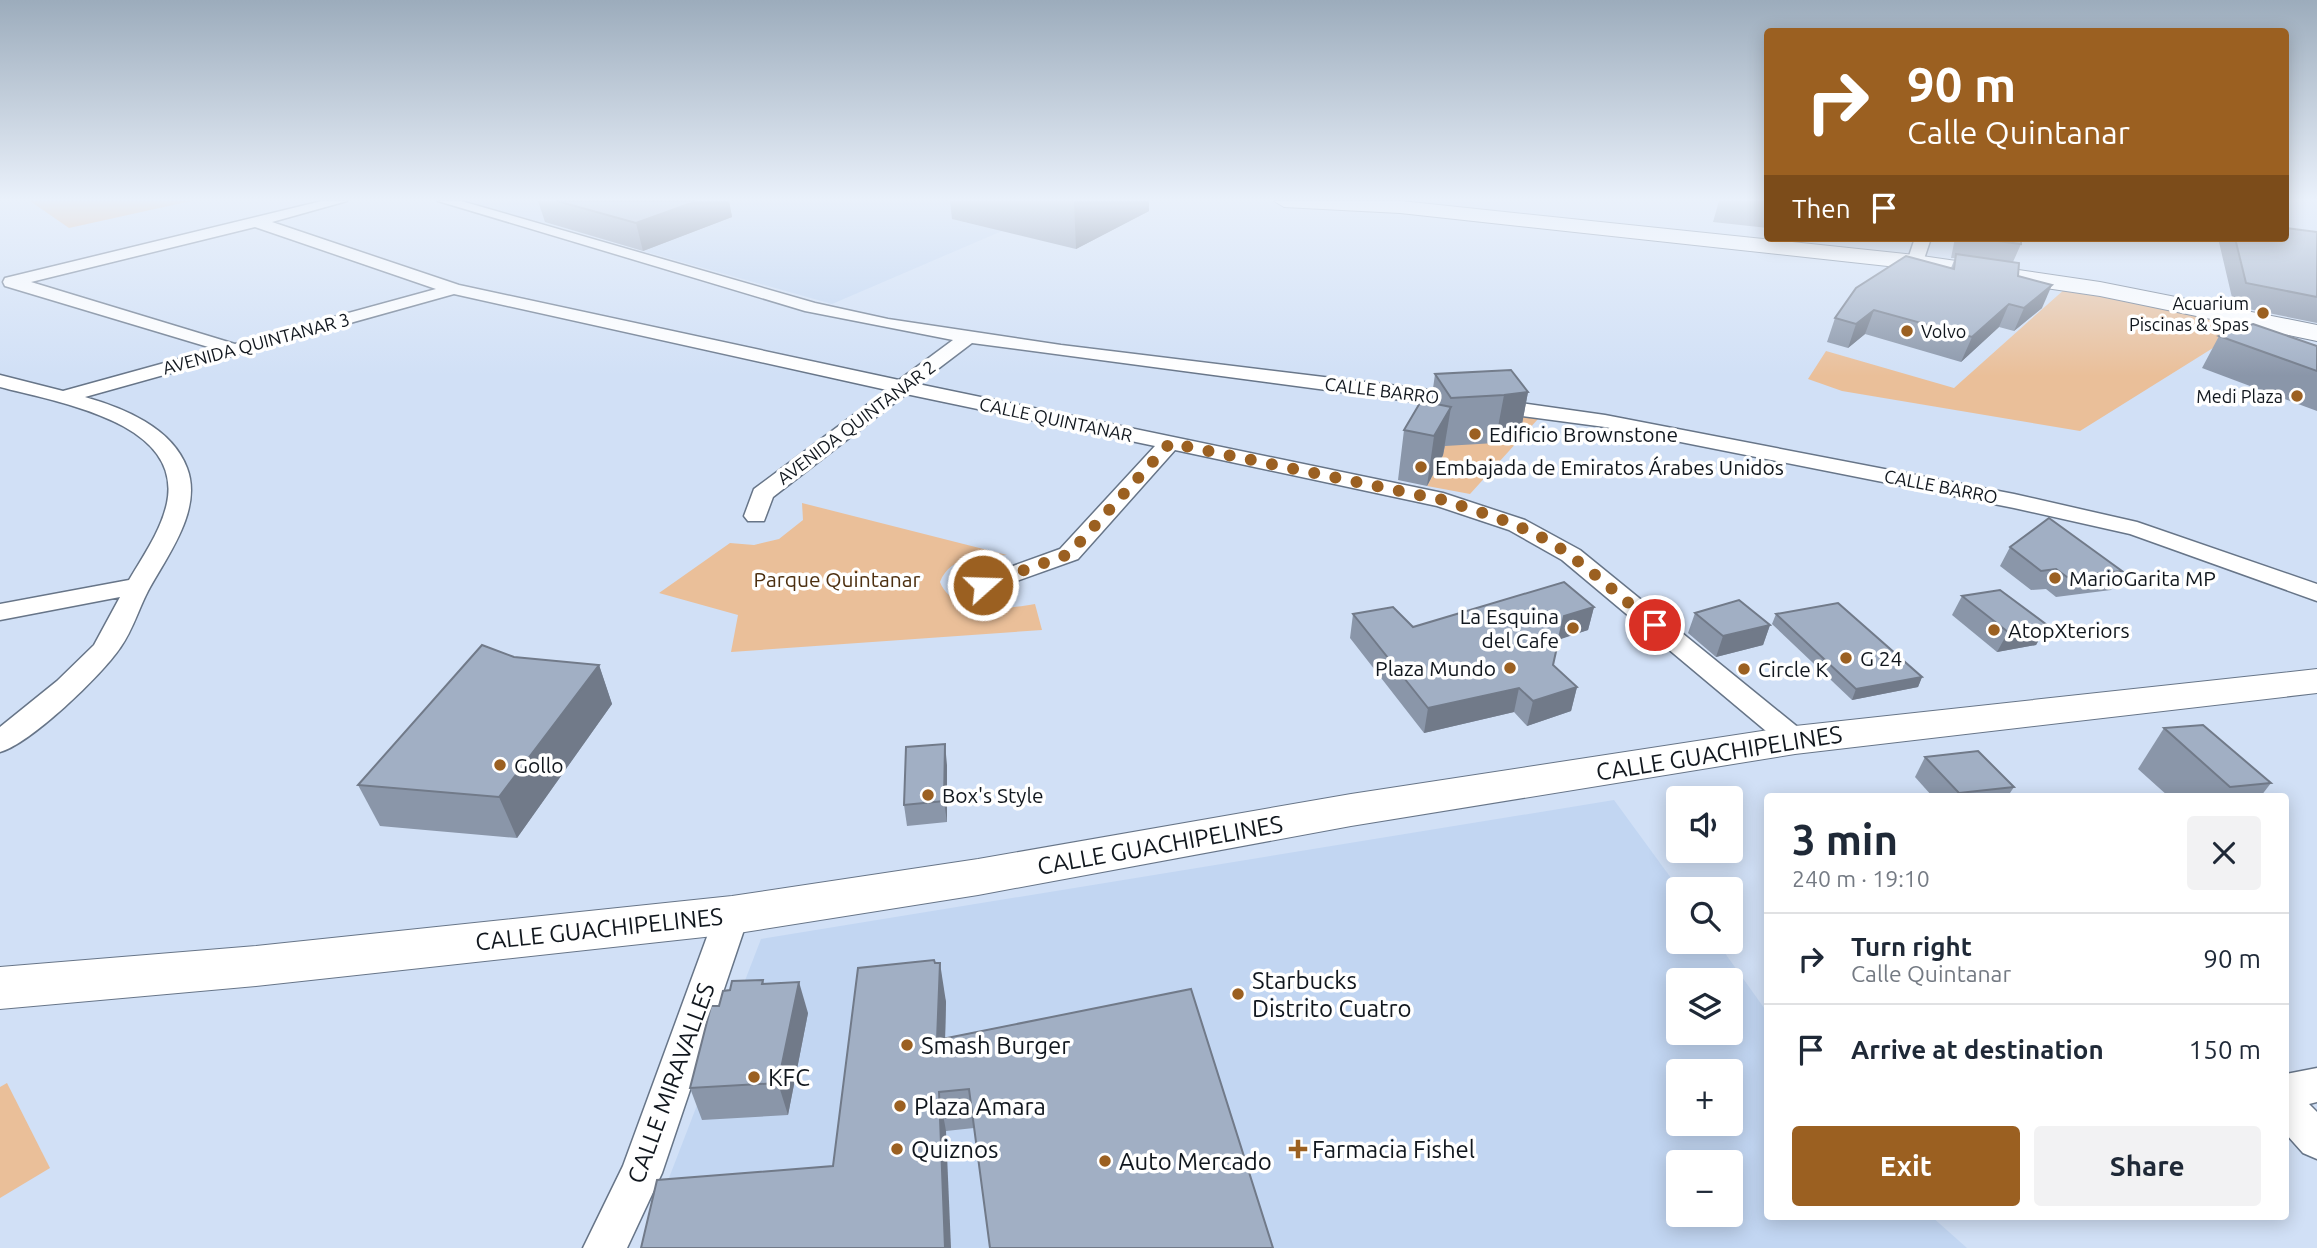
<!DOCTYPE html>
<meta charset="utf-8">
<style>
body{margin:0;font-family:Ubuntu,sans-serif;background:#f2f2f3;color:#1f2937;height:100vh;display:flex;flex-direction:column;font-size:26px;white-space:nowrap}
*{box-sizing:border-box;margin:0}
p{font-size:23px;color:#747a83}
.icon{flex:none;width:38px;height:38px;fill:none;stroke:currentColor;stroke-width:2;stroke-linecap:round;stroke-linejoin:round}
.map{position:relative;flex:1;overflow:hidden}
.details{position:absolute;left:1764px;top:793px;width:525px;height:427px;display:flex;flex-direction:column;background:#fff;border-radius:7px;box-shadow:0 4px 18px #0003}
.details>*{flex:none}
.hud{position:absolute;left:1764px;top:28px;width:525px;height:214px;border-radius:7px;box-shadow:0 4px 18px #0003;background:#9b6021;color:#fff;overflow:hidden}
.tools{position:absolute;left:1666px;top:786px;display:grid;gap:14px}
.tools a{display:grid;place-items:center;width:77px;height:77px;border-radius:7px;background:#fff;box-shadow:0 4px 18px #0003;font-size:35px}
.pin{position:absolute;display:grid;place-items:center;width:60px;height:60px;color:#fff;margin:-30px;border:4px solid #fff;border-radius:50%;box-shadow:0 2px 7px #0007}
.me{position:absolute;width:77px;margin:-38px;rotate:70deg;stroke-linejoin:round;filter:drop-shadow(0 0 5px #0008)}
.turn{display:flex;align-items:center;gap:24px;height:147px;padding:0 28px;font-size:32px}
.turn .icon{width:91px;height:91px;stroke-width:2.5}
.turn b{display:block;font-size:49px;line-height:60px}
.then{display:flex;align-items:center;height:66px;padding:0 28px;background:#0003;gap:14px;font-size:26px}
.round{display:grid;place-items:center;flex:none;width:74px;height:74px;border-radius:7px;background:#f2f2f3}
.summary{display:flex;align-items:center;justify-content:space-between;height:119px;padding:0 28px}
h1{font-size:42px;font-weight:600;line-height:52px}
.action{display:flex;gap:14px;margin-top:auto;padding:14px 28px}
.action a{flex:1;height:80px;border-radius:7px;background:#9b6021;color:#fff;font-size:28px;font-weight:600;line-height:80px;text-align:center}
.action a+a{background:#f2f2f3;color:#1f2937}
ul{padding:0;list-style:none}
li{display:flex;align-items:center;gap:21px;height:91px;padding:0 28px;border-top:2px solid #e0e1e3}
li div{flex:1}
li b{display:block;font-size:26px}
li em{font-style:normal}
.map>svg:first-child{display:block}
.built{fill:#c2d6f2;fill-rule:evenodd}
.green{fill:#eabf99}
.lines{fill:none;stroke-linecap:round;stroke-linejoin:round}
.street-casing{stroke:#677588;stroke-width:3}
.secondary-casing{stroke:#677588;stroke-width:2}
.street{fill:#fff;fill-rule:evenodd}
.secondary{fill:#fff;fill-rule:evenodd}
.wall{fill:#8a96a9}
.shaded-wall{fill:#717a89}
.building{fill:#a1afc4;stroke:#717a89;stroke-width:2}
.route{stroke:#9b6021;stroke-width:12;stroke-dasharray:0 21.6}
.poi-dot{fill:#9b6021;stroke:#fff;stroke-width:2.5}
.labels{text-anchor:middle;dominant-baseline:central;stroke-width:7;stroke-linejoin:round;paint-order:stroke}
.far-poi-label{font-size:18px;fill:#11171e;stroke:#fff;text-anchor:end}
.far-street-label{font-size:18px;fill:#11171e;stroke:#fff}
.poi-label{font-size:21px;fill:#11171e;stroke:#fff;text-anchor:start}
.park-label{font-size:21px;fill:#4c2f10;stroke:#fff}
.near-street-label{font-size:24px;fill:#11171e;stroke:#fff}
.near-poi-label{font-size:24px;fill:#11171e;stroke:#fff;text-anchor:start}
</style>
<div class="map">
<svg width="2317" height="1248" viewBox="0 0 2317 1248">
<rect width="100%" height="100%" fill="#d1e0f6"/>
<g class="built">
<path d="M465 201H996L1002 231 832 304Z"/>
<path d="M1614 800 1679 889 1678 942H1717L1767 1012 1768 1216H1931L1967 1248H642L761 939ZM1678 980H1731V1032H1678ZM1678 1071H1731V1124H1678ZM1678 1162H1731V1214H1678Z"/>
</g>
<g class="green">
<path d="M30 201H191L69 228Z"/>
<path d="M2066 288 2236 324 2229 338 2080 431 1842 391 1808 379 1826 351 1954 388Z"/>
<path d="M1438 401 1538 419 1470 494 1427 486 1443 455Z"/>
<path d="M802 503 1007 555C982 557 951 554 940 582 953 616 1007 609 1035 604L1042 630 731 652 738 615 659 593 730 543 754 545 779 539 803 520Z"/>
<path d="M7 1083 50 1168 0 1198V1087Z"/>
</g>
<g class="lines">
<defs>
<g id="street">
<path d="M322 201H347L272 222 459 285 899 380 953 340 805 311 438 201H461L815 303 888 319 1061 345 1423 389 1605 415 2014 494 2137 522 2317 584V601L2130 534 2014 508 1605 427 972 343 918 384 1443 493 1525 520 1580 550 1805 733 1810 740 1805 747 1795 750 1785 747 1562 560 1509 530 1437 506 1175 450 1078 559 983 593 974 590 970 585 974 580 1060 549 1155 446 906 394 773 497 764 521H748L744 516 754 489 887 390 454 294 85 397C123 408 172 427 187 468 203 510 167 556 148 591 138 610 133 630 120 648 102 675 30 744 0 752V727L57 681 94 645 120 597 0 620V604L129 580C143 556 161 531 167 503 184 421 55 402 0 387V375L63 391 215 349 5 286 3 282 5 278ZM255 227 436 289 235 344 31 282Z"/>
<path d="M1915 238H1931L1923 262 1915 267 1907 262Z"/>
<path d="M732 902 744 905 749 915 662 1173 627 1248H583L623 1166 715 915 720 905Z"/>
<path d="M2317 1068V1102L2309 1104 2317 1112V1159L2303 1153 2286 1134V1074Z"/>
</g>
<g id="secondary">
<path d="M1274 201H1401L1915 255 2100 282 2317 325V341L2100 296 1915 269 1400 213 1284 207Z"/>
<path d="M2317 669V693L1795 754 1351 826 978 895 732 934 256 986 0 1009V967L256 946 732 896 978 859 1351 794 1795 726Z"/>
</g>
</defs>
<use href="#street" class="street-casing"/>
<use href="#secondary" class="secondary-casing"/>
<use href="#street" class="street"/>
<use href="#secondary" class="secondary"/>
</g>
<g class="wall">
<path d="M538 201H729L732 217 643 251 545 222Z"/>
<path d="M950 201H1149V211L1076 249 952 219Z"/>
<path d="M1719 201H1768V228L1713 222Z"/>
<path d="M2317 232V323L2234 306 2218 238H2286Z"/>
<path d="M1955 238H2021V244L2013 262 2018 276 2042 308 2014 331 1999 327 1961 362 1865 334 1848 348 1827 342 1835 318 1951 268 1955 258H1951Z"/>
<path d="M2219 336 2317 346V411L2202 368Z"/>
<path d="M1435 374 1528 392 1519 440 1495 443 1445 446 1443 455 1427 486 1398 480 1404 430 1431 403Z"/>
<path d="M2010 547 2122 571 2111 590 2056 597 2046 589 2031 590 2000 566Z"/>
<path d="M1962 596 2047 625 2036 645 1997 652 1952 615Z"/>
<path d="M1594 607 1588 630 1559 639 1553 665 1577 687 1571 711 1527 726 1514 712 1424 733 1350 638 1353 614 1413 627Z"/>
<path d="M1695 613 1770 625 1763 645 1716 657 1688 633Z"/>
<path d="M1776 614 1922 677 1918 687 1852 700 1772 624Z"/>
<path d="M514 657 599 665 612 704 517 838 380 826 358 785Z"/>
<path d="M2164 728 2271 783 2261 796H2168L2138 769Z"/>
<path d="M1925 757 2014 787 2008 796H1932L1915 777Z"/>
<path d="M947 765V822L907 826 904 805Z"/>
<path d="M935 963 946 1002 945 1038 1191 989 974 1128 946 1131 833 1166Z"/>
<path d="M763 980 764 984 808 1013 788 1115 702 1120 690 1088 730 990Z"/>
</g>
<g class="shaded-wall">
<path d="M697 201H729L732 217 643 251 636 223Z"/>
<path d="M1074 201H1149V211L1076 249Z"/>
<path d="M2052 285 2042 308 2014 331 2024 308Z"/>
<path d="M2009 304 1999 327 1961 362 1972 337Z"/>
<path d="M1874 310 1865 334 1848 348 1856 324Z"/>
<path d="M1528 392 1519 440 1495 443 1504 395Z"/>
<path d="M1451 407 1443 455 1427 486 1434 436Z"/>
<path d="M1594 607 1588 630 1558 640 1564 616Z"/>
<path d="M1770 625 1763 645 1716 657 1723 636Z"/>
<path d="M2047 625 2036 645 1997 652 2008 632Z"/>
<path d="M599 665 612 704 517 838 499 797Z"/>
<path d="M1922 677 1918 687 1852 700 1856 689Z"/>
<path d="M1577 687 1571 711 1527 726 1533 701Z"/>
<path d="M1519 688 1514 712 1424 733 1428 708Z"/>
<path d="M945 744 947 765V822L944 801Z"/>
<path d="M940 963 946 1002 944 1079 937 1040Z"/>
<path d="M799 982 808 1013 788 1115 778 1083Z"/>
<path d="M939 1092 946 1131 951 1248H945Z"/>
</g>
<g class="building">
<path d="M557 201H697L636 223Z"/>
<path d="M2286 228 2317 232V297L2246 283 2235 238H2286Z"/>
<path d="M1975 238H2021V244Z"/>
<path d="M1956 254 2019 263 2018 276 2052 285 2024 308 2009 304 1972 337 1874 310 1856 324 1835 318 1856 288 1906 256 1954 269Z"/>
<path d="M2253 324 2317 346V371L2219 336Z"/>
<path d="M1511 370 1528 392 1504 395 1451 398 1435 374Z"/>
<path d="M1421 401 1451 407 1434 436 1404 430Z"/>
<path d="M2049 518 2122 571 2067 577 2056 569 2041 571 2010 547Z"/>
<path d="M1564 582 1594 607 1564 616 1553 665 1577 687 1533 701 1519 688 1428 708 1353 614 1393 607 1413 627Z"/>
<path d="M2000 590 2047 625 2008 632 1962 596Z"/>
<path d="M1739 600 1770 625 1723 636 1695 613Z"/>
<path d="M1838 603 1922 677 1856 689 1776 614Z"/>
<path d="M482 645 514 657 599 665 499 797 358 785Z"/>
<path d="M2203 725 2271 783 2230 787 2164 728Z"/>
<path d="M945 744 944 801 904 805 906 747Z"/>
<path d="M1978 751 2014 787 1959 793 1925 757Z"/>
<path d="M934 960 935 963H940L937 1040 1191 989 1273 1248H990L969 1089 939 1092 945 1248H641L657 1180 833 1166 858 968Z"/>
<path d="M763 980 762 984 799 982 778 1083 690 1088 711 1006H719L723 991 730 990 732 981Z"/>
</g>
<linearGradient id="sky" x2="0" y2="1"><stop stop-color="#9cacbc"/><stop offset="0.53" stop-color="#eaf1fb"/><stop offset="1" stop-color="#eaf1fb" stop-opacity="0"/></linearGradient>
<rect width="2317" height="376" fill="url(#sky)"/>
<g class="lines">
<path class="route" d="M983 585 1069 554 1170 443 1443 500C1487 514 1534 528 1571 556 1600 578 1627 602 1655 625"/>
</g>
<g class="poi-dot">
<circle cx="2263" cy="313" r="7"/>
<circle cx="1907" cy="331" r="7"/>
<circle cx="2297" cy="396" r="7"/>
<circle cx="1475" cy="434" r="7"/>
<circle cx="1421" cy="467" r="7"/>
<circle cx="2055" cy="578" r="7"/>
<circle cx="1573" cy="628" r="7"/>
<circle cx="1994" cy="630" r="7"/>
<circle cx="1846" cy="658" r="7"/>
<circle cx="1510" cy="668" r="7"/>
<circle cx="1744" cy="669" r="7"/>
<circle cx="500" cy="765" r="7"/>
<circle cx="928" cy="795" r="7"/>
<circle cx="1238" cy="994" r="7"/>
<circle cx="907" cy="1045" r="7"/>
<circle cx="754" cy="1077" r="7"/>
<circle cx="900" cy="1106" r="7"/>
<circle cx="897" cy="1149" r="7"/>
<path d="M1294.5 1138.5h7v7h7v7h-7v7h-7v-7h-7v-7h7z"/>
<circle cx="1105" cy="1161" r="7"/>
</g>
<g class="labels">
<g class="far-poi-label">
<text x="2249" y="303">Acuarium<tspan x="2249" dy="21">Piscinas &amp; Spas</tspan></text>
<text x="1921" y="331" text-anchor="start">Volvo</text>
<text x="2283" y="396">Medi Plaza</text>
</g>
<g class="far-street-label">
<text transform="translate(256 343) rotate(-15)">AVENIDA QUINTANAR 3</text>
<text transform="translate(1382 390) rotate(7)">CALLE BARRO</text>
<text transform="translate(1056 419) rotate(12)">CALLE QUINTANAR</text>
<text transform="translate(856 422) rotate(-37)">AVENIDA QUINTANAR 2</text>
<text transform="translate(1941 486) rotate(11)">CALLE BARRO</text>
</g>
<g class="poi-label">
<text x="1489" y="434">Edificio Brownstone</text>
<text x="1435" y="467">Embajada de Emiratos Árabes Unidos</text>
<text x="2069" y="578">MarioGarita MP</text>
<text x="1559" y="616" text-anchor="end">La Esquina<tspan x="1559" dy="24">del Cafe</tspan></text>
<text x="2008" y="630">AtopXteriors</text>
<text x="1860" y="658">G 24</text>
<text x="1496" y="668" text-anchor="end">Plaza Mundo</text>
<text x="1758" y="669">Circle K</text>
<text x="514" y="765">Gollo</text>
<text x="942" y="795">Box's Style</text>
</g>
<g class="park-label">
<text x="837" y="579">Parque Quintanar</text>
</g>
<g class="near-street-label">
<text transform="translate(1719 753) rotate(-9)">CALLE GUACHIPELINES</text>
<text transform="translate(1160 845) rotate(-10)">CALLE GUACHIPELINES</text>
<text transform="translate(599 929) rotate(-6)">CALLE GUACHIPELINES</text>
<text transform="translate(671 1083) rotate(-70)">CALLE MIRAVALLES</text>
</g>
<g class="near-poi-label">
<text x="1252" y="980">Starbucks<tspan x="1252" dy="28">Distrito Cuatro</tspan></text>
<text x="921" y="1045">Smash Burger</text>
<text x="768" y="1077">KFC</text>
<text x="914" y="1106">Plaza Amara</text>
<text x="911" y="1149">Quiznos</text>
<text x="1312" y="1149">Farmacia Fishel</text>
<text x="1119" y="1161">Auto Mercado</text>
</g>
</g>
</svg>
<div class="tools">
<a><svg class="icon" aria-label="sound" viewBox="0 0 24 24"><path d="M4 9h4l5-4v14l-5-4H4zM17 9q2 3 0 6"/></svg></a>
<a><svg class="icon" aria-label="search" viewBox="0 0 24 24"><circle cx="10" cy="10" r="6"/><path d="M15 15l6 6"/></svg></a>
<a><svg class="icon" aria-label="layers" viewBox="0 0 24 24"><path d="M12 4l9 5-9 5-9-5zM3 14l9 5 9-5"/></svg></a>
<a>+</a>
<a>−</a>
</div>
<div class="pin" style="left:1655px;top:625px;background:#d93025"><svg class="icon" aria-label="arrive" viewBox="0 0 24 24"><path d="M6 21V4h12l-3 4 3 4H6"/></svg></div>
<svg class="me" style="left:983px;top:585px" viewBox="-20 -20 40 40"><circle r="17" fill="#9b6021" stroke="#fff" stroke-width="3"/><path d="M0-11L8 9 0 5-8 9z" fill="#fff"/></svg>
<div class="hud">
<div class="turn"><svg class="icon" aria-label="right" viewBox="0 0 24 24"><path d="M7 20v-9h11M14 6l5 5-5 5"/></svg><div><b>90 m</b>Calle Quintanar</div></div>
<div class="then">Then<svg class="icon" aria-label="arrive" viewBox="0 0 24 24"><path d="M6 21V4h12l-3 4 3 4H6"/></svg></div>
</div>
<section class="details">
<div class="summary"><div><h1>3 min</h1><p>240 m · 19:10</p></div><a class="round"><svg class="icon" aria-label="close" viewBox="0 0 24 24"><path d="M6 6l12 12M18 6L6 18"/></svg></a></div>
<ul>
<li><svg class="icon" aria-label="right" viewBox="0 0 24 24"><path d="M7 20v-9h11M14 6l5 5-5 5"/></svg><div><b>Turn right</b><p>Calle Quintanar</p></div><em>90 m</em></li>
<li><svg class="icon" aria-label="arrive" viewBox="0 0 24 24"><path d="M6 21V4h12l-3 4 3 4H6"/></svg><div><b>Arrive at destination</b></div><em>150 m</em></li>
</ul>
<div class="action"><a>Exit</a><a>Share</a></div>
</section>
</div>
